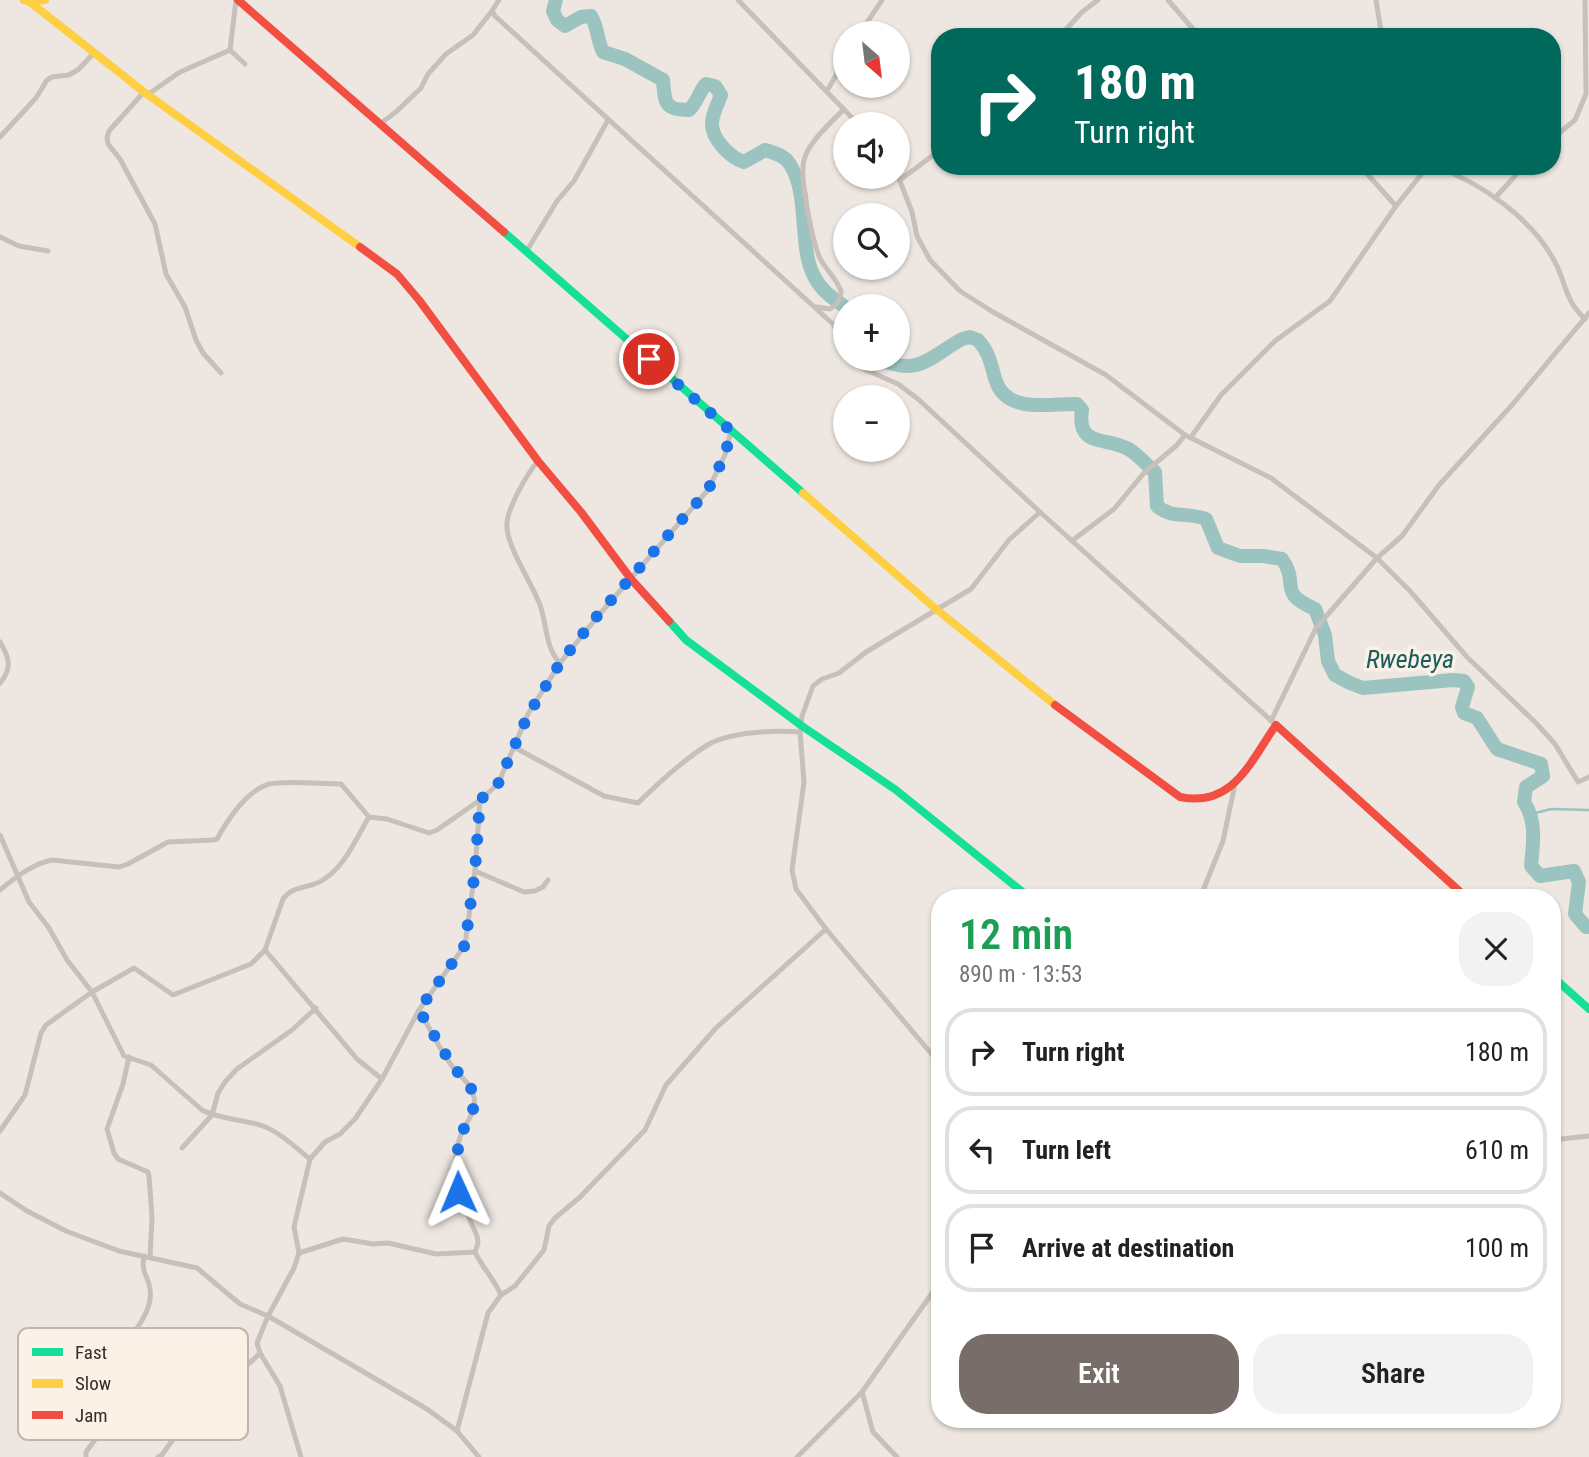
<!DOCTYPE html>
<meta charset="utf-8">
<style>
body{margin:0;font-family:"Roboto Condensed",sans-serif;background:#f2f2f2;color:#222;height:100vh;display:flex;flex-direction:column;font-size:26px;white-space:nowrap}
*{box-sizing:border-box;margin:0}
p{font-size:23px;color:#767676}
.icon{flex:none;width:38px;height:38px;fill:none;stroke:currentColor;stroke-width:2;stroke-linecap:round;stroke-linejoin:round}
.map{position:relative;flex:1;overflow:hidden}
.side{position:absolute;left:931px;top:889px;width:630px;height:539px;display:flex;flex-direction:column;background:#fff;border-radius:28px;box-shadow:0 2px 5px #0004}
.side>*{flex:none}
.banner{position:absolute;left:931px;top:28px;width:630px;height:147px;border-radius:28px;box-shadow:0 2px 5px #0004;background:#00695c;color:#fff;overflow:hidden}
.needle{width:46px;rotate:152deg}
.controls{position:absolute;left:833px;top:21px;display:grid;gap:14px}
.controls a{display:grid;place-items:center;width:77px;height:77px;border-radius:50%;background:#fff;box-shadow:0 2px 5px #0004;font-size:35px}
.pin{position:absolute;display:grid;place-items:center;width:60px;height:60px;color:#fff;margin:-30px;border:4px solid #fff;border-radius:50%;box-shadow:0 2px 7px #0007}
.me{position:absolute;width:77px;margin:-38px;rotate:359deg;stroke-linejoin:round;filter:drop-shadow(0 0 5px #0008)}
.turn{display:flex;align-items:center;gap:24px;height:147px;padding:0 28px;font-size:32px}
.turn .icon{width:91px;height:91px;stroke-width:2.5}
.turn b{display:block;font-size:49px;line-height:60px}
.round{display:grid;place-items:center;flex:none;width:74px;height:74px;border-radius:28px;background:#f2f2f2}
.headline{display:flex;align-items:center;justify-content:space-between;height:119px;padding:0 28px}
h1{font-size:42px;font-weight:600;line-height:52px;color:#1e9e55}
.button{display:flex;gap:14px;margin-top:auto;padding:14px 28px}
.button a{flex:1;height:80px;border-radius:28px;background:#786d68;color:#fff;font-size:28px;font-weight:600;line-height:80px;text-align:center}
.button a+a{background:#f2f2f2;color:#222}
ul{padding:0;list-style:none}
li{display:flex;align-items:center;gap:21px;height:88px;margin:0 14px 10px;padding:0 14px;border:4px solid #e0e0e0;border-radius:28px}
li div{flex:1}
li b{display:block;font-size:26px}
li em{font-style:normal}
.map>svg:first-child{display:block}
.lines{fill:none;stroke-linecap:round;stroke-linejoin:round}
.stream{stroke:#9bc3bf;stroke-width:2.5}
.river{stroke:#9bc3bf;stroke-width:14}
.street{stroke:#c7bfb9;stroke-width:5}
.fast{stroke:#16e098;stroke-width:8}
.slow{stroke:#ffcf43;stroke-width:8}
.jam{stroke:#f24e42;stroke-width:8}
.route{stroke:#1a73e8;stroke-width:12;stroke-dasharray:0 21.6}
.labels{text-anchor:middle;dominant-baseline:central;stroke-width:7;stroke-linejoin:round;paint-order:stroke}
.water-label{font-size:26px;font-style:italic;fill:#195d5d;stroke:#fbf1e7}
.key{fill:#fbf1e7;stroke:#c0b6ad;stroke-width:2}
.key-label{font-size:19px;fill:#382b27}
</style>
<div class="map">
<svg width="1589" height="1457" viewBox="0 0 1589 1457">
<rect width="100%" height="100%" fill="#eee7e1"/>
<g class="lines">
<path class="stream" d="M1532 814 1551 809 1589 810"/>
<g class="river">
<path d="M556 0 553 11 557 20 565 26 581 17 591 16C598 27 597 40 603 52L625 59 663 80C665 103 664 110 689 110 698 102 698 93 706 84L715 86 721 95C718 103 712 115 712 123 711 139 731 158 744 162L765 150C774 153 784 155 789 163 810 192 798 247 814 276 821 291 833 298 845 307"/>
<path d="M880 359C918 377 930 357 962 339L970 337 978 340C991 354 991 368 997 384 1010 414 1052 403 1077 404L1082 410C1076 449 1108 436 1130 450 1139 456 1147 465 1155 472L1157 506C1172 519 1188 512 1206 519L1218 548 1240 556H1263L1282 559C1300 584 1276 592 1315 609L1325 635 1328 661 1335 675 1350 683 1363 688 1453 680 1464 681 1468 687 1462 707 1464 713 1477 718 1497 749 1541 764 1543 776 1526 787 1524 802C1537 821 1533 844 1531 866L1540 876 1574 871 1579 882 1575 914 1586 927H1589"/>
</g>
<g class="street">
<path d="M236 0 230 50 245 64"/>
<path d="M499 0 492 11 495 16 833 324 845 341"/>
<path d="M738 0 858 124"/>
<path d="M1168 0 1200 37"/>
<path d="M1376 0 1381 31 1384 37"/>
<path d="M860 33 882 0"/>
<path d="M1059 37 1082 12 1098 0"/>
<path d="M827 91 845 59"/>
<path d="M144 92 109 131 107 138 108 144 120 159 155 224 166 274 185 307 196 340 203 353 221 373"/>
<path d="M147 95 180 72 230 50"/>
<path d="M380 124 397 111 421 88 428 74 446 54 473 35 492 11"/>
<path d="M0 137 36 98 47 80 52 77 69 75 79 69 93 54"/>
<path d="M1552 139 1575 120 1586 94 1585 0"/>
<path d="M1360 166 1396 206"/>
<path d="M1434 166C1480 182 1532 218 1555 262 1567 285 1564 299 1585 319"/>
<path d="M898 176 912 212 917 236 930 260 960 291 993 312 1106 375 1185 435 1271 478 1377 558 1410 591 1467 657 1536 723 1555 744 1578 782 1589 777"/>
<path d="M900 180 940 150"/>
<path d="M1495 198 1524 166"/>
<path d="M0 237 19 246 48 251"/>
<path d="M526 252 557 201 574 181 608 120"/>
<path d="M817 307 830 309C836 305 841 300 841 292 840 282 823 267 819 256 812 238 799 177 804 160 809 141 831 123 844 109"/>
<path d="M854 359 864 369 898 384 918 399 1040 512 1276 725"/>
<path d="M1191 437 1221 395 1275 341 1330 301 1396 206 1428 166"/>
<path d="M538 461C527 474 508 507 507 523 505 546 534 585 541 608 547 627 546 649 560 663"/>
<path d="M1073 540 1114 509 1144 473 1177 445 1185 435"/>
<path d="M0 642C9 657 13 668 0 683"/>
<path d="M1271 721 1316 628 1377 558 1402 536 1439 485 1512 405 1589 313"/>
<path d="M514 747 604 796 638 803C660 782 683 760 709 744 731 732 775 730 800 732"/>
<path d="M0 835 29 902 49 928 67 960 92 992 124 1056 151 1065 202 1110C221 1120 243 1119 263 1126 281 1133 295 1147 310 1159"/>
<path d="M475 871 524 892 535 891 543 887 548 880"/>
<path d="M0 890C15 878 32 864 52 860L119 867 128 864 168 842 213 840 217 839C228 819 246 791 269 784 285 780 322 784 341 784L369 817 387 819 429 833 437 830 480 800"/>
<path d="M1200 898 1223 841 1235 784"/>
<path d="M265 950 357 1059 382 1079"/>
<path d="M419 1010C430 1028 439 1049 452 1066 460 1077 471 1083 474 1097 477 1111 465 1124 460 1137 448 1175 462 1202 477 1236L478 1243 475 1252C482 1267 494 1279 501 1295L488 1313 457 1431"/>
<path d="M129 1057 123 1084 107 1129 114 1153 118 1159 148 1172 149 1176 152 1217 150 1257"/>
<path d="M940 1064 826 929 796 889 792 870 804 782 800 732 802 716 813 686 822 679 839 673 866 652 971 589 1009 540 1040 512"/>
<path d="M0 1131 25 1095 41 1033 46 1025 92 992 134 968 173 995 251 964 265 950 283 899C293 885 309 889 323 880 346 865 355 840 369 817"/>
<path d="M1552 1140 1589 1136"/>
<path d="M182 1148 212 1115 218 1093 225 1082 237 1069 292 1030 316 1008"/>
<path d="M0 1193 27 1211 66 1231 119 1251 197 1268 240 1304 268 1316 257 1343 260 1353 280 1386 301 1457"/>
<path d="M299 1253 343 1239 373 1244 388 1243 436 1254 475 1252"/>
<path d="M501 1295 515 1286 544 1250 549 1226 555 1218 579 1198 645 1130 666 1085 716 1028 826 929"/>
<path d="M862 1392 873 1432 897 1457"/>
<path d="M86 1457V1452L107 1423 125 1407 131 1361 128 1342C138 1326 153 1309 150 1289 148 1274 141 1275 144 1256"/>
<path d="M158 1457 162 1455C178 1432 194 1410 214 1392 229 1378 246 1368 260 1353"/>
<path d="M479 1457 457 1431 427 1409 268 1316 294 1268 299 1253 294 1227 310 1159 325 1142 340 1134 355 1119 382 1079 419 1010 465 945 475 871 480 800 498 784 528 714 560 663 598 616 708 490 725 455 731 431"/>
<path d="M797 1457 862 1392 940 1282"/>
</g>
<g class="fast">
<path d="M504 232 803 493"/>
<path d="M669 621 686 640 802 726 896 790 1030 898"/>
<path d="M1552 976 1589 1009"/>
</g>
<g class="slow">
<path d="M24 0 30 2 45 0"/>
<path d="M30 2 144 92 360 247"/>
<path d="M803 493 936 609 1055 705"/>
</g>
<g class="jam">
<path d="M238 0 504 232"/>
<path d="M360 247 397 274 419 300 538 461 581 512 631 579 669 621"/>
<path d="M1055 705 1180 797C1233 808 1250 762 1276 725L1467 898"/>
</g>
</g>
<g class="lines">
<path class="route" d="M458 1192 455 1167 460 1137 475 1105 474 1094 468 1083 453 1067 419 1010 465 945 475 871 480 800 498 784 528 715 560 663 597 616 708 490 725 455 731 431 649 359"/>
</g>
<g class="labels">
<g class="water-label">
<text x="1410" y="659">Rwebeya</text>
</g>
</g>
<rect x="18" y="1328" width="230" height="112" rx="10" class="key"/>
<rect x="32" y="1348" width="31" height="8" fill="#16e098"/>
<rect x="32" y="1379" width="31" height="9" fill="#ffcf43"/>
<rect x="32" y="1411" width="31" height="8" fill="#f24e42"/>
<g class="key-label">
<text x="75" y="1359">Fast</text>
<text x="75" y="1390">Slow</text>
<text x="75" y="1422">Jam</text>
</g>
</svg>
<div class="controls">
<a><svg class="needle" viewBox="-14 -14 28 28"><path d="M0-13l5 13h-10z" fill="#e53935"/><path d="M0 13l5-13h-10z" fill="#767676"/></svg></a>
<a><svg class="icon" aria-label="sound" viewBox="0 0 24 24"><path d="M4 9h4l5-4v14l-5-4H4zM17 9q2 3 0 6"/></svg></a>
<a><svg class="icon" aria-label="search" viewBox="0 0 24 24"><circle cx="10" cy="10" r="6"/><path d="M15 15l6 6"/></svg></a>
<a>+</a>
<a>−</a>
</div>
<div class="pin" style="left:649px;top:359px;background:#d93025"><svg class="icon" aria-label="arrive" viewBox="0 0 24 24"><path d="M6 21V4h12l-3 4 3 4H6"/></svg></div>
<svg class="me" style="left:458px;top:1192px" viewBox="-20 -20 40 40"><path d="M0-17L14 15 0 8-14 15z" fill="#1a73e8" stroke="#fff" stroke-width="4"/></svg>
<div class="banner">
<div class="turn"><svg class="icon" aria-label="right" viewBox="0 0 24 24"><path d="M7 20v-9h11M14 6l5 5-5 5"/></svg><div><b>180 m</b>Turn right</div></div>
</div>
<section class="side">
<div class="headline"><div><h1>12 min</h1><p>890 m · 13:53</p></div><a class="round"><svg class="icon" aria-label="close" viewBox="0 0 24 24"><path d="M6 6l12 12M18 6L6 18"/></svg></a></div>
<ul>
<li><svg class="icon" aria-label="right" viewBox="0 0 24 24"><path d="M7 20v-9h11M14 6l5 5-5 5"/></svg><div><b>Turn right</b></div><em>180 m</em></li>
<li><svg class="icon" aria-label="left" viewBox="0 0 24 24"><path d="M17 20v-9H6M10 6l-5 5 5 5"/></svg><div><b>Turn left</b></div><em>610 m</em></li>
<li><svg class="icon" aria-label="arrive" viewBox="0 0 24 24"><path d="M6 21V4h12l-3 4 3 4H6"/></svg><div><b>Arrive at destination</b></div><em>100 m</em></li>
</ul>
<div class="button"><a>Exit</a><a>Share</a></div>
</section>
</div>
